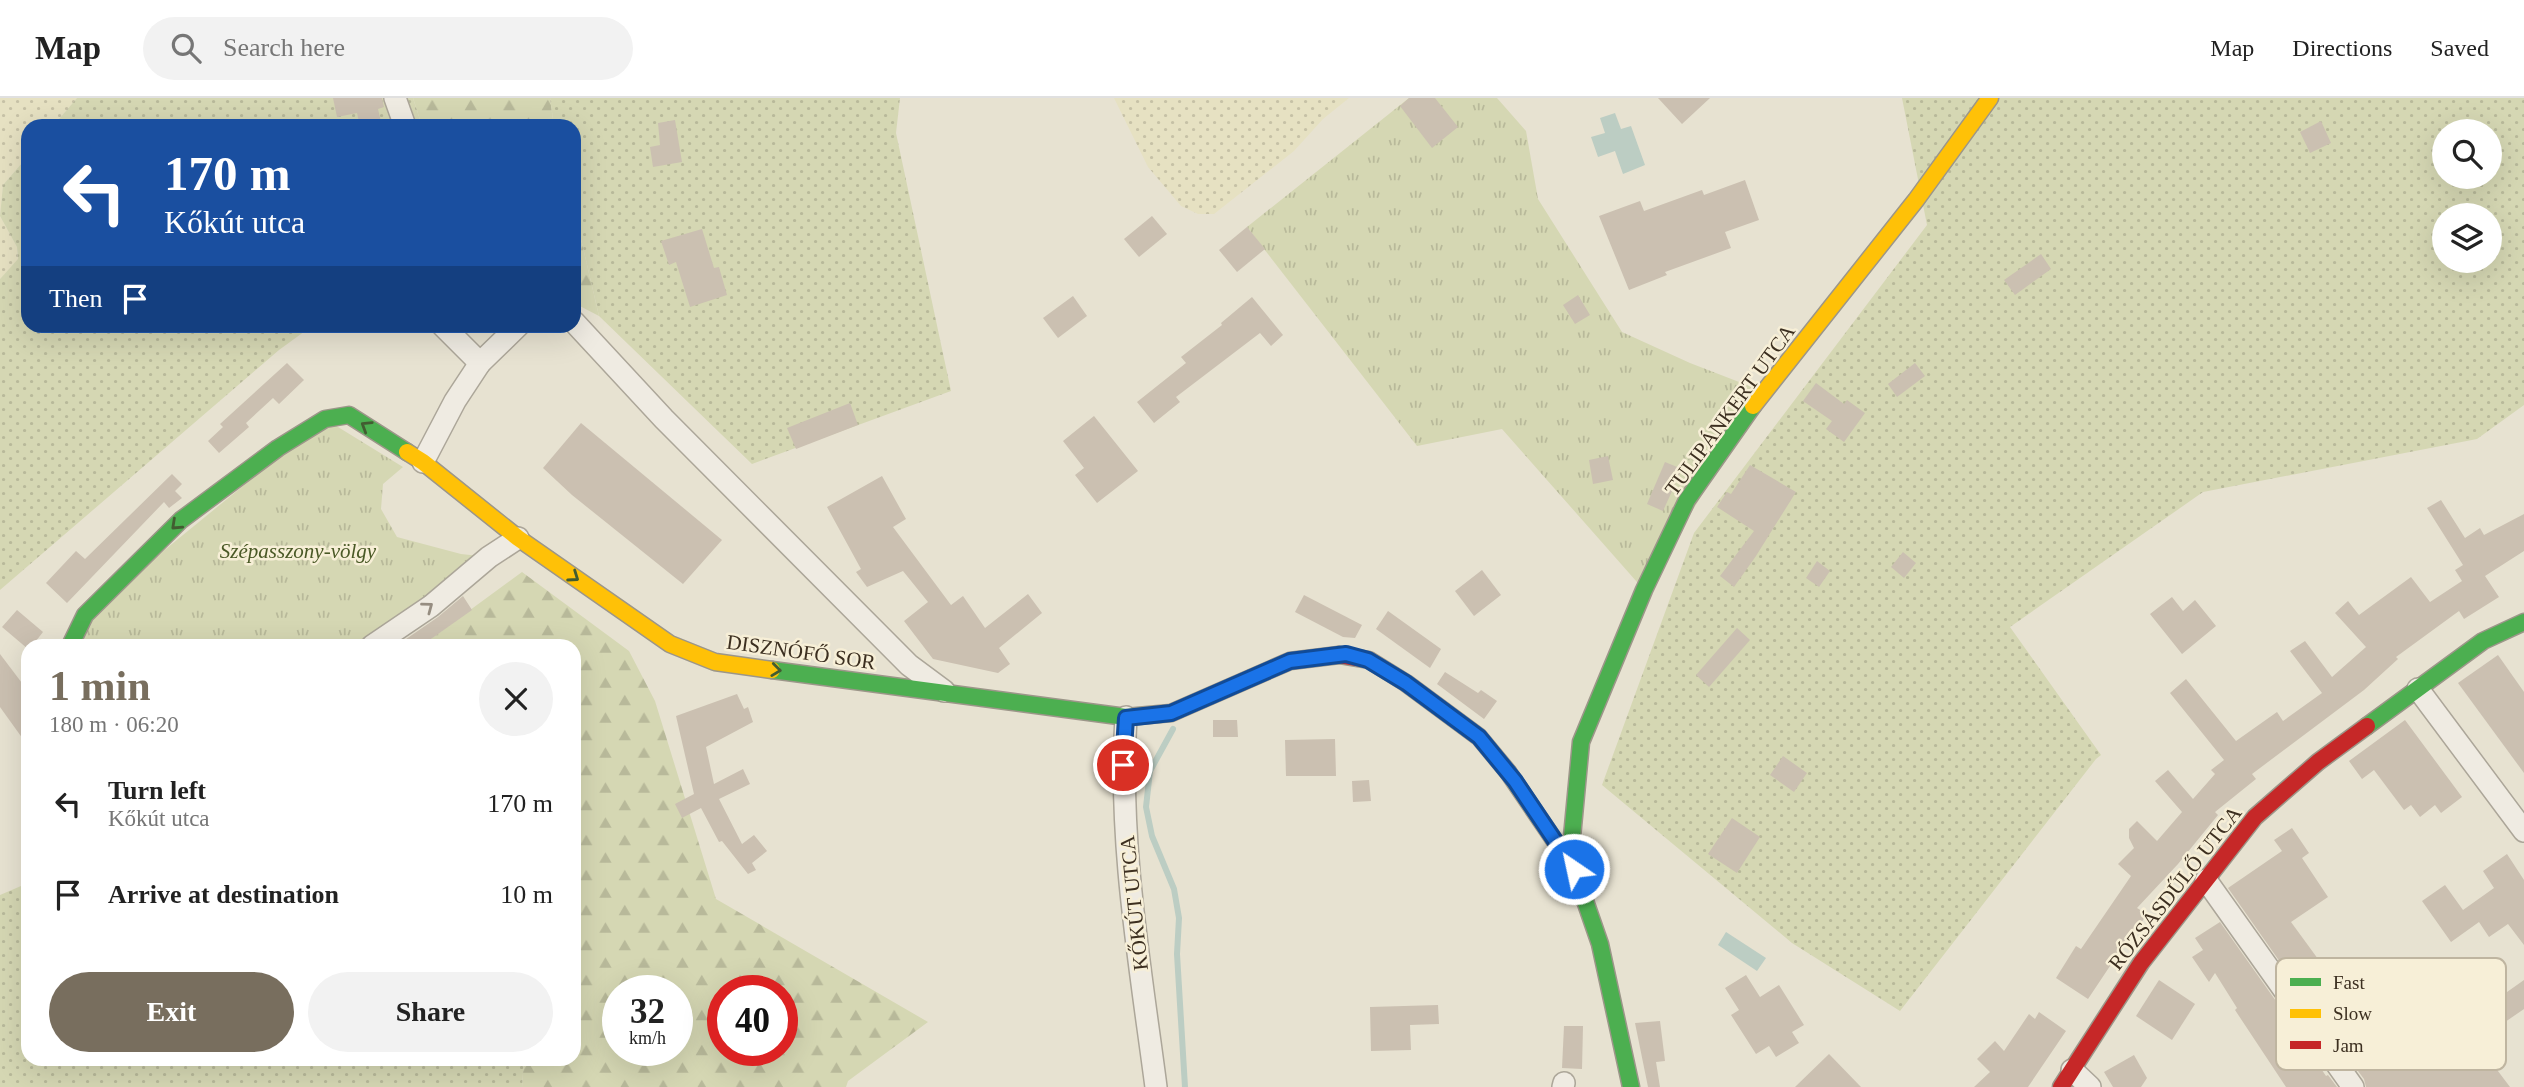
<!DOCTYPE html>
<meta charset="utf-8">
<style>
body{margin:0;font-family:Georgia,serif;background:#f2f2f2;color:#222;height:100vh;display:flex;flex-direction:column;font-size:26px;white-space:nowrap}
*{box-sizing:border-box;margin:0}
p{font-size:23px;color:#767676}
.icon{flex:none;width:38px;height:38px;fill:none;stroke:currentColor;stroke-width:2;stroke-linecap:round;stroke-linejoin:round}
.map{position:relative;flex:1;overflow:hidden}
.details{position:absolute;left:21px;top:541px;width:560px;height:427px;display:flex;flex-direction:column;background:#fff;border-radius:21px;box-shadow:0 7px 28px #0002}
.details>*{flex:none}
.hud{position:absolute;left:21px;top:21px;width:560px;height:214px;border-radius:21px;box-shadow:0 7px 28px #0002;background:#1a4fa0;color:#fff;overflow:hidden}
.tools{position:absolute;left:2432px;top:21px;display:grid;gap:14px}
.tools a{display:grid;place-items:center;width:70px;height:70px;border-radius:50%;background:#fff;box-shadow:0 7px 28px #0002;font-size:35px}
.speed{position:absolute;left:602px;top:877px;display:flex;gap:14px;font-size:35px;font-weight:700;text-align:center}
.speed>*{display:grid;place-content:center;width:91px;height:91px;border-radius:50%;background:#fff;box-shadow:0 7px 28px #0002;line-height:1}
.speed small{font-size:18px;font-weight:400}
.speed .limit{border:10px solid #d22;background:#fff;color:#111}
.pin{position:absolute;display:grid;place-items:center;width:60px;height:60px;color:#fff;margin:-30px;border:4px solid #fff;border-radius:50%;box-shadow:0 2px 7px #0007}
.me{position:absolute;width:77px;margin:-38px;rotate:326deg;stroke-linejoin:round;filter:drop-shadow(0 0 5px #0008)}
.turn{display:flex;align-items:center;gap:24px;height:147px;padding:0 28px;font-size:32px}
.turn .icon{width:91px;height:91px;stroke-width:2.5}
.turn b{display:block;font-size:49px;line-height:60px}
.then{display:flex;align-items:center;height:66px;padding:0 28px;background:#0003;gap:14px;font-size:26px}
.round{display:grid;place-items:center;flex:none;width:74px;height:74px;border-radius:37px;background:#f2f2f2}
.overview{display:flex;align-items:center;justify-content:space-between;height:119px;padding:0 28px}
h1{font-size:42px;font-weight:700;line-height:52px;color:#786e5e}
.cta{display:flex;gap:14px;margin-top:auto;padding:14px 28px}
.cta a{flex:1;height:80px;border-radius:42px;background:#786e5e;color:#fff;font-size:28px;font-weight:700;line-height:80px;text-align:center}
.cta a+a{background:#f2f2f2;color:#222}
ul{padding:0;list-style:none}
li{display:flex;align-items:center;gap:21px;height:91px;padding:0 28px}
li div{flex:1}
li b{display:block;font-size:26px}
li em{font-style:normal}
header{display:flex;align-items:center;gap:42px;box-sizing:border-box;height:98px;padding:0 35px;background:#fff;border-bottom:2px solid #e0e0e0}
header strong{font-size:33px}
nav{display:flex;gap:38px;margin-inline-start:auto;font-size:24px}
.search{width:490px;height:63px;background:#f2f2f2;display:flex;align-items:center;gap:18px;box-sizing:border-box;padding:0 24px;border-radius:38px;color:#767676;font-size:26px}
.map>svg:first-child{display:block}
.farmland{fill:url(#farmland-dots)}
.grass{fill:url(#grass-tufts)}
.forest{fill:url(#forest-firs);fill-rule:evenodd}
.garden{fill:url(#garden-dots);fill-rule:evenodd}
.water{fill:#bccdc3}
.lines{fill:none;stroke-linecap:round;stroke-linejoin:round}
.stream{stroke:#bccdc3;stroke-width:6}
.building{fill:#cbc0b1}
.street-casing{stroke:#aca699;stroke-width:24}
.fast-casing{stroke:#9c9689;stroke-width:19}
.slow-casing{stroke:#9c9689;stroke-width:19}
.jam-casing{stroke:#9c9689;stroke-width:19}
.street{stroke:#efebe2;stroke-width:21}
.fast{stroke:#4caf50;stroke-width:16}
.slow{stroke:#ffc107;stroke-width:16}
.jam{stroke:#c62828;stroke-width:16}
.oneway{stroke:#425c31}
.oneway2{stroke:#968d81}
.route-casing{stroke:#114b97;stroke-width:18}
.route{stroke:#1a73e8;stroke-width:12}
.labels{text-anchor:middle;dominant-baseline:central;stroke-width:5;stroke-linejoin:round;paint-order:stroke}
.street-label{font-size:21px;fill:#3c2f20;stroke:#f7efd7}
.park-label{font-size:21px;font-style:italic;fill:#4a5926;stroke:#f7efd7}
.key{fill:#f7efd7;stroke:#bfb5a0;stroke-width:2}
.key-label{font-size:19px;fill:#3c2f20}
</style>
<header>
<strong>Map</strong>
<div class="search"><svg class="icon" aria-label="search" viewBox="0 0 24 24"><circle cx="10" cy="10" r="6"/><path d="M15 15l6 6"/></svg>Search here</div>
<nav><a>Map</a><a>Directions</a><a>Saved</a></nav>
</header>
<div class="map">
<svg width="2524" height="989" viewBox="0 0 2524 989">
<defs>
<pattern id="farmland-dots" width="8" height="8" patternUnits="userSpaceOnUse" patternTransform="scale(1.75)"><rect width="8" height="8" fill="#e6e1c2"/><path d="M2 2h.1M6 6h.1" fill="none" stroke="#c6c1a6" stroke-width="1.8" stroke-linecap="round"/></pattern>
<pattern id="grass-tufts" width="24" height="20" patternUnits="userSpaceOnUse" patternTransform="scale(1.75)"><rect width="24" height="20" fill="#d5d7b3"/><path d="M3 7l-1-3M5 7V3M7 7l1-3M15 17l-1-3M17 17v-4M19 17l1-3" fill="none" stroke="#b8b99a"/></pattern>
<pattern id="forest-firs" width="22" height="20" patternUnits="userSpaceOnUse" patternTransform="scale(1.75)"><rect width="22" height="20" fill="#d5d7b3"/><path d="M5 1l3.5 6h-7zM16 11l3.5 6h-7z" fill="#b8b99a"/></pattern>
<pattern id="garden-dots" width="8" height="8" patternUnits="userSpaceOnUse" patternTransform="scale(1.75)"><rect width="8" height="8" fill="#d5d7b3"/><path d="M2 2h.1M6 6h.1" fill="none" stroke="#b8b99a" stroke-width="1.8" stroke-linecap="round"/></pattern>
</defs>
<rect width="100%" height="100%" fill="#e7e2d1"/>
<g class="farmland">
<path d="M0 0H77L53 28H28V58L3 87 0 118 17 149 18 162 0 181Z"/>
<path d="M1114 0H1349L1323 21 1294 53 1214 116H1198L1181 108 1148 69Z"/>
</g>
<g class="grass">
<path d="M1409 0H1497L1526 33 1538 101 1622 234 1690 265 1765 294 1644 492 1502 331 1417 348 1247 129Z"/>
<path d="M325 321 403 369 383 386 381 411 397 439 461 456 489 459 372 548H70L85 517Z"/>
</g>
<g class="forest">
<path d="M413 0H550L554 28H422Z"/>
<path d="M574 111 599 218 574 205Z"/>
<path d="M522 474 629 553 655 603 716 801 928 924 848 983 846 989H522L524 961H574V548H421ZM618 892H677V952H618ZM723 892H782V952H723Z"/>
</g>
<g class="garden">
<path d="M77 0H413L422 28H53Z"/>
<path d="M550 0H900L896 35 951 293 752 366 599 218 574 111V28H554Z"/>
<path d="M1902 0H2524V307L2477 341 2203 394 2010 529 2101 657 2096 661 1900 913 1792 845 1602 687 1694 435 1927 127ZM2445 33H2490V79H2445ZM2445 117H2490V163H2445Z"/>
<path d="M28 58V228H312L279 252 0 492V181L18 161 17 149 0 118 3 87Z"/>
<path d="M28 785V961H524L522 989H0V797Z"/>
</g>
<g class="water">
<path d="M1615 15 1621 31 1631 28 1645 67 1623 76 1615 53 1598 59 1591 39 1605 35 1600 20Z"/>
<path d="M1726 834 1766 860 1757 873 1718 847Z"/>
</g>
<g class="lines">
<path class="stream" d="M1173 631 1150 673 1146 709 1152 738 1174 791 1179 820 1177 856 1185 989"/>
</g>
<g class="building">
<path d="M333 0H382L384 9 378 11 382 28H360L357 15 337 19Z"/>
<path d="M1409 0H1435L1458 29 1432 50 1400 8Z"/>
<path d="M1658 0H1710L1682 26Z"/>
<path d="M675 22 682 64 653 69 650 49 660 47 658 25Z"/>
<path d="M2321 23 2331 45 2310 55 2300 34Z"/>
<path d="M1745 82 1759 122 1725 134 1731 150 1665 174 1667 177 1629 192 1599 118 1640 103 1644 113 1702 92 1704 97Z"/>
<path d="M1152 118 1167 136 1139 159 1124 141Z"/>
<path d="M1247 129 1265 151 1237 174 1219 152Z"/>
<path d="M702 131 714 170 719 169 727 197 690 209 676 164 669 167 661 143Z"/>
<path d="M2041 156 2051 171 2015 197 2004 182Z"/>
<path d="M1578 197 1590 217 1575 226 1563 207Z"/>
<path d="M1073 198 1087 218 1058 240 1043 220Z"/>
<path d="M1252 199 1283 237 1271 248 1260 235 1176 299 1180 304 1154 325 1137 304 1186 265 1181 259 1222 227 1221 225Z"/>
<path d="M287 265 304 282 279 306 273 300 246 325 249 329 219 355 208 343 223 329 220 326Z"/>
<path d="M1915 265 1925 278 1897 299 1888 286Z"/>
<path d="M1816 285 1844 306 1847 302 1865 315 1844 344 1826 331 1832 323 1803 303Z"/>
<path d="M850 305 858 327 796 351 787 330Z"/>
<path d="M1094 318 1138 373 1097 405 1075 377 1084 370 1063 343Z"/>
<path d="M581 325 722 442 683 486 572 397 543 370Z"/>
<path d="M1608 358 1613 382 1593 386 1589 362Z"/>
<path d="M1665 364 1682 371 1663 413 1647 406Z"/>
<path d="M1750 367 1796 394 1756 458 1734 489 1720 478 1754 433 1717 409 1727 394 1731 396Z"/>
<path d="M172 376 182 386 175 393 182 400 169 410 164 404 67 505 46 485 76 453 85 461Z"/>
<path d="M882 378 906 421 893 429 951 507 963 498 985 530 1028 496 1042 515 999 550 1010 566 998 575 933 561 904 523 928 504 903 473 867 489 856 474 861 471 827 409Z"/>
<path d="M2441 402 2465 440 2480 430 2484 437 2524 416V453L2485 478 2499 499 2464 521 2459 513 2396 559 2398 561 2364 592 2252 676 2256 681 2215 714 2218 717 2178 766 2137 810 2147 816 2128 845 2126 844 2088 901 2056 880 2076 848 2081 851 2131 778 2118 766 2134 750 2129 740V731L2137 723 2157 743 2182 714 2155 683 2168 672 2193 701 2215 676 2211 672 2224 662 2170 595 2186 581 2236 643 2277 614 2283 623 2322 595 2290 553 2305 543 2332 579 2366 549 2335 515 2348 503 2359 517 2411 479 2430 504 2462 483 2455 472 2463 467 2427 410Z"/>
<path d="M1903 454 1916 465 1904 480 1891 469Z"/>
<path d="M1817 463 1830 473 1819 489 1806 480Z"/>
<path d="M1482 472 1501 497 1474 518 1455 493Z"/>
<path d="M1304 497 1362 527 1355 540 1343 539 1295 514Z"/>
<path d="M463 498 472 512 421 548H396L438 519Z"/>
<path d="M2172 499 2183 513 2195 502 2216 528 2182 556 2150 516Z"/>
<path d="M17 512 43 534 32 548H28V551L2 529Z"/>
<path d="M1388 513 1441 551 1430 570 1376 531Z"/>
<path d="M1737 530 1750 542 1709 589 1696 577Z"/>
<path d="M0 556 28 593V648L0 609Z"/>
<path d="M2498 557 2524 594V675L2458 585Z"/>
<path d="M1445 574 1478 595 1481 592 1497 603 1484 621 1437 586Z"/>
<path d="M737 596 744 611 748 609 753 624 706 649 714 686 743 671 750 686 719 701 742 746 754 737 767 753 752 765 756 772 748 776 722 743 719 744 701 710 682 720 675 706 694 696 676 618Z"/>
<path d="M1213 622H1237L1238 639H1213Z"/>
<path d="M2405 622 2462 699 2441 715 2435 707 2420 719 2411 707 2404 712 2374 672 2362 681 2349 663Z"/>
<path d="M1335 641 1336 678H1286L1285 642Z"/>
<path d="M1783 658 1807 675 1794 694 1770 677Z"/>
<path d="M1369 682 1371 703 1353 704 1352 683Z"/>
<path d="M1732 720 1760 739 1737 775 1708 756Z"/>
<path d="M2292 730 2309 755 2302 760 2328 799 2291 824 2348 902 2321 922 2228 790 2282 753 2274 742Z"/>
<path d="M2507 756 2524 782V847L2508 826 2489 839 2479 824 2451 844 2422 803 2445 787 2463 812 2494 790 2483 773Z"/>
<path d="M2220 824 2300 937 2299 938 2326 978 2328 977 2337 989H2286L2235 912 2237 910 2215 875 2209 884 2192 859 2203 852 2195 840Z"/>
<path d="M1746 877 1760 899 1779 887 1804 927 1792 934 1799 945 1776 959 1769 948 1756 956 1731 917 1739 912 1725 890Z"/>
<path d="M2159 882 2195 906 2172 942 2136 918Z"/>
<path d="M2524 882V911L2476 944 2510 989H2366L2364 981 2349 961 2374 943 2389 964 2419 943 2425 952Z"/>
<path d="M1438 907 1439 926 1410 927 1411 952 1371 953 1370 909Z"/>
<path d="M2039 914 2066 933 2028 989H1974L1990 974 1977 961 1995 943 2004 953 2029 916 2035 921Z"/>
<path d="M1660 923 1665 963 1656 964 1660 989H1648L1635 925Z"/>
<path d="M1564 928H1583L1582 971 1562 970Z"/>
<path d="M1829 956 1861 989H1795Z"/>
<path d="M2134 957 2147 980 2141 989H2113L2104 974Z"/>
</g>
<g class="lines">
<defs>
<g id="street">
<path d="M395 0 405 28"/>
<path d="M574 224 664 321 909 567 944 593"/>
<path d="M443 228 480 265"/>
<path d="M423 364 455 303 480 265 518 228"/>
<path d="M372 548 431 508 489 459 518 440"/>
<path d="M2418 591 2524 733"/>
<path d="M1126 619C1118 743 1140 866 1156 989"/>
<path d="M2206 782 2353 989"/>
<path d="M2072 972 2090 989"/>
<path d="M1563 989 1564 985"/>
</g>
<g id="fast">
<path d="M70 548 85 517 181 422 278 350 325 321 349 317 407 354"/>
<path d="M772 572 1126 619 1171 615 1290 563 1339 557"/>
<path d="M2367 628 2483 543 2524 524"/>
<path d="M1508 674 1574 771 1600 846 1631 989"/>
<path d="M1574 771 1572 739 1581 644 1644 492 1687 402 1753 308"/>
</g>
<g id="slow">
<path d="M1753 308 1916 102 1990 0"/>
<path d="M407 354 423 364 518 440 670 546 715 564 772 572"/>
</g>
<g id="jam">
<path d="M1339 557 1369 562 1406 585 1479 639 1508 674"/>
<path d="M2061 989 2141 865 2255 719 2318 664 2367 628"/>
</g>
</defs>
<use href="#street" class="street-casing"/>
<use href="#fast" class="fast-casing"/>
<use href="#slow" class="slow-casing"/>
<use href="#jam" class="jam-casing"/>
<use href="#street" class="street"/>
<use href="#fast" class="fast"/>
<use href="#slow" class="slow"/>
<use href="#jam" class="jam"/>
</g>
<defs><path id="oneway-chevron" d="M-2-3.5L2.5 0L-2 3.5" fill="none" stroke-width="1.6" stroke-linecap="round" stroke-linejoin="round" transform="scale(1.75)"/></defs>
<g class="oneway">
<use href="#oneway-chevron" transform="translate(366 328) rotate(-148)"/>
<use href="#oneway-chevron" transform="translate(176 427) rotate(137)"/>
<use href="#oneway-chevron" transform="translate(574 479) rotate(35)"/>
<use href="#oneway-chevron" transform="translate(776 572) rotate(7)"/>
</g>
<use class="oneway2" href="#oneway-chevron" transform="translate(428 509) rotate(-37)"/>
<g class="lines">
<defs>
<path id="route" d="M1123 667 1126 620 1171 615 1290 563 1346 556 1368 562 1406 585 1479 639 1515 683 1574 771"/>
</defs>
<use href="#route" class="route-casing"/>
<use href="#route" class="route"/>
</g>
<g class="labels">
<g class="street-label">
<text transform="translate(1730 312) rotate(-54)">TULIPÁNKERT UTCA</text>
<text transform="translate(801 554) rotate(8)">DISZNÓFŐ SOR</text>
<text transform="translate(2175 790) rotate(-52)">RÓZSÁSDŰLŐ UTCA</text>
<text transform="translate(1134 805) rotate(-96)">KŐKÚT UTCA</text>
</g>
<g class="park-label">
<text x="298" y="453">Szépasszony-völgy</text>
</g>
</g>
<rect x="2276" y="860" width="230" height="112" rx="10" class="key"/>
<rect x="2290" y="880" width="31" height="8" fill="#4caf50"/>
<rect x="2290" y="911" width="31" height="9" fill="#ffc107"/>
<rect x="2290" y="943" width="31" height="8" fill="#c62828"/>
<g class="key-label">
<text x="2333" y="891">Fast</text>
<text x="2333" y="922">Slow</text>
<text x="2333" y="954">Jam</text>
</g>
</svg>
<div class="tools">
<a><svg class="icon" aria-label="search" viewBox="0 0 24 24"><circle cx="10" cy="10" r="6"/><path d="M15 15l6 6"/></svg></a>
<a><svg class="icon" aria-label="layers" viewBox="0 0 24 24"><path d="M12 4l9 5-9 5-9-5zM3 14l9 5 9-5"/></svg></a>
</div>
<div class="speed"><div>32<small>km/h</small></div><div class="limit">40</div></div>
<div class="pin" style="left:1123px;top:667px;background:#d93025"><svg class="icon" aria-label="arrive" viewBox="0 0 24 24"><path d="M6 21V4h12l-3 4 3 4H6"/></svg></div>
<svg class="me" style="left:1574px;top:771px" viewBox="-20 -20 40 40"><circle r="17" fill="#1a73e8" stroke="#fff" stroke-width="3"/><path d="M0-11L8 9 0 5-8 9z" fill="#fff"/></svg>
<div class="hud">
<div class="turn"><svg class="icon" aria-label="left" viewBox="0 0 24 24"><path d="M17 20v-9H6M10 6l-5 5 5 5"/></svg><div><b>170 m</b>Kőkút utca</div></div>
<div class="then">Then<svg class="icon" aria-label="arrive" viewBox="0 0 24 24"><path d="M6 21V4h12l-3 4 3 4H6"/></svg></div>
</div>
<section class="details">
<div class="overview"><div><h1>1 min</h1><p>180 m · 06:20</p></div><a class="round"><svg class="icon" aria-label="close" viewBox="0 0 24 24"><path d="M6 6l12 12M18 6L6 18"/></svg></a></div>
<ul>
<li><svg class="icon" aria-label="left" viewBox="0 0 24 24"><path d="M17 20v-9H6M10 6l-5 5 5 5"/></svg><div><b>Turn left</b><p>Kőkút utca</p></div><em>170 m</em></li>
<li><svg class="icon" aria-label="arrive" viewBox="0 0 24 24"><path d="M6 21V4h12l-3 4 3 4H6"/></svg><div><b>Arrive at destination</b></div><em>10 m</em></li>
</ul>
<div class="cta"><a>Exit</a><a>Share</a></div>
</section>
</div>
